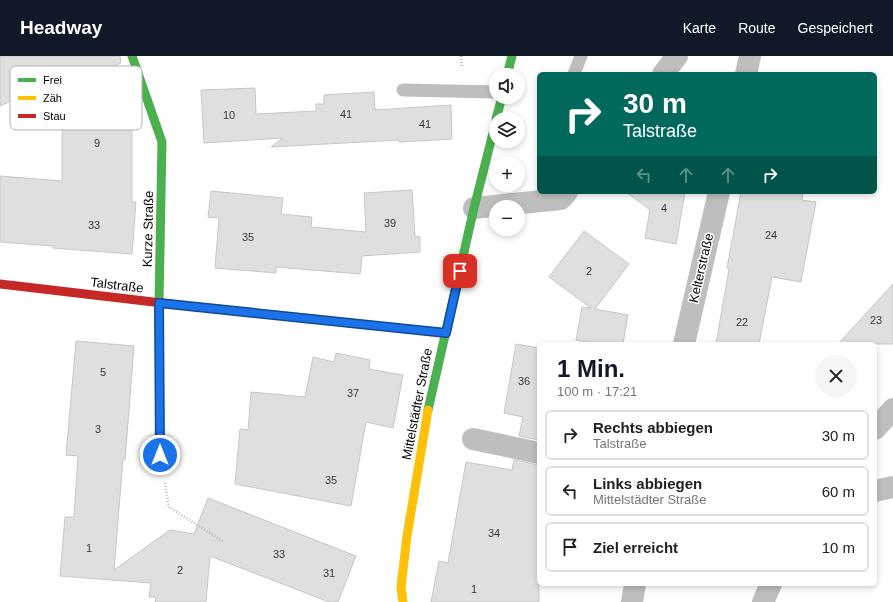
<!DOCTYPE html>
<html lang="de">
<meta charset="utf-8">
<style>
body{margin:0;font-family:Helvetica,sans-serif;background:#f6f6f6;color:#202124;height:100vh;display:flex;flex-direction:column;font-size:15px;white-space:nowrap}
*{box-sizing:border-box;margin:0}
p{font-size:13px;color:#757577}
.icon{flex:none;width:22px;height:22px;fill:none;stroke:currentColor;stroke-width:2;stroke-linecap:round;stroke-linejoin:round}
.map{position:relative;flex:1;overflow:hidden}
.drawer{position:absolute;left:537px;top:286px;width:340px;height:244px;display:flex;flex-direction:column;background:#fff;border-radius:6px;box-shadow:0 2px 6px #0003}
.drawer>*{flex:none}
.top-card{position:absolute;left:537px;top:16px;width:340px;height:122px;border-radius:6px;box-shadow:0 2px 6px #0003;background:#00695c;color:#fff;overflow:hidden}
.controls{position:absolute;left:489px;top:12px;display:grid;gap:8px}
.controls a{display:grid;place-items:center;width:36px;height:36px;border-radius:50%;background:#fff;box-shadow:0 2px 6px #0003;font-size:20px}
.pin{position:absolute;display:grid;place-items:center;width:34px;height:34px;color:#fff;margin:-17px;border-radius:8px;box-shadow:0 2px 6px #0006}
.me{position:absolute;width:44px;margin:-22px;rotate:0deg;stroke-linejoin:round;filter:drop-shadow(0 0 3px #0008)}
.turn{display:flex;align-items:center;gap:14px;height:84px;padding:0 20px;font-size:18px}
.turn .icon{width:52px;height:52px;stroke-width:2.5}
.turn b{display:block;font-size:28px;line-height:34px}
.lanes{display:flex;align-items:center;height:38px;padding:0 20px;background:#0003;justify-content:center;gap:20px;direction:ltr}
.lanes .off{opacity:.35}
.round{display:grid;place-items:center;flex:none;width:42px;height:42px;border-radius:21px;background:#f6f6f6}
.headline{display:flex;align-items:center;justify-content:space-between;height:68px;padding:0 20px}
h1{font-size:24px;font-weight:700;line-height:30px;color:#111827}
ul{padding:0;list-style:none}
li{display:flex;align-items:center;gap:12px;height:50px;margin:0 8px 6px;padding:0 12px;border:2px solid #e0e0e0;border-radius:6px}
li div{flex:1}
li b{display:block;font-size:15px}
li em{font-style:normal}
header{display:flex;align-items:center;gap:24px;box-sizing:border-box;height:56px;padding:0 20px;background:#111827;color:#fff}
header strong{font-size:19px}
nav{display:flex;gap:22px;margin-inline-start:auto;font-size:14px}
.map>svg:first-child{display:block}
.building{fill:#dfdfdf;stroke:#c7c7c7}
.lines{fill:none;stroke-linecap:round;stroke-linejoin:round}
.path{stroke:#b9b9b9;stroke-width:2.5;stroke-dasharray:1 2;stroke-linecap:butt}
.lane{stroke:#bebebe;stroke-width:13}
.street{stroke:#bebebe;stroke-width:22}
.fast{stroke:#4caf50;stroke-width:9}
.slow{stroke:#ffc107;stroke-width:9}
.jam{stroke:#c62828;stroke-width:9}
.route-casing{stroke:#114b97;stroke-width:10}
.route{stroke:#1a73e8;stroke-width:7}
.labels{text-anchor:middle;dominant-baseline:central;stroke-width:3;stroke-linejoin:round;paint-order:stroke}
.number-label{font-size:11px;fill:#383838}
.street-label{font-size:13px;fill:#000;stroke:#fff}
.key{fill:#fff;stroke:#b2b2b2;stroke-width:1}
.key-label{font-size:11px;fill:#000}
</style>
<header>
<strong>Headway</strong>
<nav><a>Karte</a><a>Route</a><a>Gespeichert</a></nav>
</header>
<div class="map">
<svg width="893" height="546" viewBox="0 0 893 546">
<rect width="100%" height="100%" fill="#fff"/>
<g class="building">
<path d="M0 0H120L121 7 61 34V29L44 36 42 31 0 50Z"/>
<path d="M255 32 256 58 316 55V48H324V39L374 36 375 54 451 49 452 83 399 86V84L271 91 283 82 204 87 201 34Z"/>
<path d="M132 61V146H136L132 198 53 192V190L0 186V120L62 125V62Z"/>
<path d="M412 134 415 180 420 181V196L362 200 360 218 276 211V217L215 212 219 162 208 161 211 135 283 142 281 158 312 161 311 171 366 176 364 137Z"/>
<path d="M626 136H685L676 188 645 182 650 154Z"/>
<path d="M741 136H803L802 144 816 146 801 226 772 221 759 288H716L729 213 727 212Z"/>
<path d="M584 175 629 208 595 253 628 259 623 288H598L576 284 582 251 591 252 549 221Z"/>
<path d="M893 228V288H838Z"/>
<path d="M76 285 134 290 125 404 123 403 114 514 170 474 194 478 208 442 356 500 338 546H329L210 500 206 546H155L156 541H149L151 527 60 520 65 461H74L78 400 66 399Z"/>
<path d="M516 288 539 292V384L519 380 523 361 504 357Z"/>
<path d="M336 297 370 304 369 313 403 319 393 372 366 366 351 450 235 428 240 373 248 374 251 336 305 341 313 301 334 306Z"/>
<path d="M514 404 539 409V546H431L439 505 448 507 466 406 512 414Z"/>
</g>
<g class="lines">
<g class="path">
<path d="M461 0 462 12"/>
<path d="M88 42 117 44"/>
<path d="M165 427 169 451 224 486"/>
</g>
<g class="lane">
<path d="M574 18 581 0"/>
<path d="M403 34 496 36"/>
</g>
<g class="street">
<path d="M663 18 677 0"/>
<path d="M746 18 750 0"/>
<path d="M474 152 561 143 567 136"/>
<path d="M684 288 719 136"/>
<path d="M875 373 893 353"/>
<path d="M473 383 539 397"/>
<path d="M875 435 893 431"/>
<path d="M632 546 635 528"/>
<path d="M763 546 771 528"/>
</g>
<g class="fast">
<path d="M132 0 162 86 159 247 160 399"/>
<path d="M507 19 512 0"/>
<path d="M496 63 502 41"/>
<path d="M428 354 474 152 496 65"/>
</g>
<g class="slow">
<path d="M179 249 446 277"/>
<path d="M403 546 401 531 407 480 428 354"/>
</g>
<path class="jam" d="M0 228 179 249"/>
</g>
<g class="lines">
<defs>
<path id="route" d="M160 399 159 247 446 277 460 215"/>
</defs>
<use href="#route" class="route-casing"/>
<use href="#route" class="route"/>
</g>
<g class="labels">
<g class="number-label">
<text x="346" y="58">41</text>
<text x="229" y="59">10</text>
<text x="425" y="68">41</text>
<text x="97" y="87">9</text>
<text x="664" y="152">4</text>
<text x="390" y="167">39</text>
<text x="94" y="169">33</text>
<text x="771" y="179">24</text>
<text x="248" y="181">35</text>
<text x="589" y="215">2</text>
<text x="876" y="264">23</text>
<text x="742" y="266">22</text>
<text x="103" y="316">5</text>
<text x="524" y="325">36</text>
<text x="353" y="337">37</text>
<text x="98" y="373">3</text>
<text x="331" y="424">35</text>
<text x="494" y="477">34</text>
<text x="89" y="492">1</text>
<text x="279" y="498">33</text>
<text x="180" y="514">2</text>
<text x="329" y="517">31</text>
<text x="474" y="533">1</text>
</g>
<g class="street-label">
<text transform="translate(148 173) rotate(-89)">Kurze Straße</text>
<text transform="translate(701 212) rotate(-77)">Kelterstraße</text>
<text transform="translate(117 229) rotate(7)">Talstraße</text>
<text transform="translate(417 348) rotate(-79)">Mittelstädter Straße</text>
</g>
</g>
<rect x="10" y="10" width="132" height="64" rx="6" class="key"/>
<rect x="18" y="22" width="18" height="4" fill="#4caf50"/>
<rect x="18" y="40" width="18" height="4" fill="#ffc107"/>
<rect x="18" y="58" width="18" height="4" fill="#c62828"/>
<g class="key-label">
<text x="43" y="28">Frei</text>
<text x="43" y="46">Zäh</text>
<text x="43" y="64">Stau</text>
</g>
</svg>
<div class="controls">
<a><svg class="icon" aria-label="sound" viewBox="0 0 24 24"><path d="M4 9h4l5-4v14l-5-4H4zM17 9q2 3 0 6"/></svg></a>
<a><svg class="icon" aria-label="layers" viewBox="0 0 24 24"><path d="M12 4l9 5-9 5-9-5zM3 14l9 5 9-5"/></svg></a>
<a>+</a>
<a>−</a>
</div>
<div class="pin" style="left:460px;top:215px;background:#d93025"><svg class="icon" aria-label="arrive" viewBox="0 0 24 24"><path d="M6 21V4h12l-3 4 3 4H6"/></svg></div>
<svg class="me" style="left:160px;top:399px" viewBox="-20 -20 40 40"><circle r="17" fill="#1a73e8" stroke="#fff" stroke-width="3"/><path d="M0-11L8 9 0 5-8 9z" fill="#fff"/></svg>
<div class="top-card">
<div class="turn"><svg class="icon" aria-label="right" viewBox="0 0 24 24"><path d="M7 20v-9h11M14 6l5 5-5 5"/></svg><div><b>30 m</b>Talstraße</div></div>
<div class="lanes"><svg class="icon off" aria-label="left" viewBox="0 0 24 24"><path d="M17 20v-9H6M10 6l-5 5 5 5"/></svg><svg class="icon off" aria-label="ahead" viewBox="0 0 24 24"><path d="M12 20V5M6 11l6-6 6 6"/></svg><svg class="icon off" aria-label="ahead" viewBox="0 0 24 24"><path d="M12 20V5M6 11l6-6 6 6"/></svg><svg class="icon" aria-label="right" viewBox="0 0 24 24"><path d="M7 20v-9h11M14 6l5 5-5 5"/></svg></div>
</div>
<section class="drawer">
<div class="headline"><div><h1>1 Min.</h1><p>100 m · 17:21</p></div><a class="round"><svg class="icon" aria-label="close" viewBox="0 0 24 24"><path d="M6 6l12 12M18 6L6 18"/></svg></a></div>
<ul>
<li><svg class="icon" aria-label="right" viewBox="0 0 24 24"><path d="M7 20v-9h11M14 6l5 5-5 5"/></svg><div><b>Rechts abbiegen</b><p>Talstraße</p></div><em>30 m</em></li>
<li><svg class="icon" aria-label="left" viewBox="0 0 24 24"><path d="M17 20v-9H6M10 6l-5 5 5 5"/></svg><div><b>Links abbiegen</b><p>Mittelstädter Straße</p></div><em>60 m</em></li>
<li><svg class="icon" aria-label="arrive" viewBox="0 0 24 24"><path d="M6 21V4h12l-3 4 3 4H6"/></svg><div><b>Ziel erreicht</b></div><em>10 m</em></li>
</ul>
</section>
</div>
